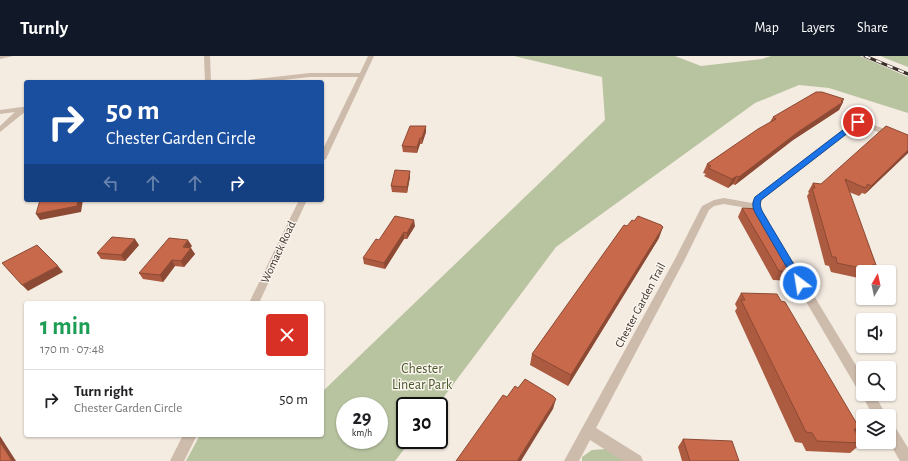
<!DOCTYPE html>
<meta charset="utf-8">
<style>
body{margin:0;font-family:"Alegreya Sans",sans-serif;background:#f6f6f6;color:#202124;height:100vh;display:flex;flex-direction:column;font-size:15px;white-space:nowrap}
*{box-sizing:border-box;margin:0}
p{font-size:13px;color:#757577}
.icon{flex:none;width:22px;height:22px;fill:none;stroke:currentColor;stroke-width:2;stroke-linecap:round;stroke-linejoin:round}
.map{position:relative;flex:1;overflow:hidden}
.details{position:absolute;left:24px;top:245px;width:300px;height:136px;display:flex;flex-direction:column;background:#fff;border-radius:4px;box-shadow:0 1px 3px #0004}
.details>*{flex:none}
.guide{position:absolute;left:24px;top:24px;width:300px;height:122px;border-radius:4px;box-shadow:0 1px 3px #0004;background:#1a4fa0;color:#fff;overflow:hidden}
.needle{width:26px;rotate:9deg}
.fabs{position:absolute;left:856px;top:209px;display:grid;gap:8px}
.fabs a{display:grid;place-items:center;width:40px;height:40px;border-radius:4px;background:#fff;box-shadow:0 1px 3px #0004;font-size:20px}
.speed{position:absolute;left:336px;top:341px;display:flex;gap:8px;font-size:20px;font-weight:700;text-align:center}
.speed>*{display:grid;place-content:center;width:52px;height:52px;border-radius:50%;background:#fff;box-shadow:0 1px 3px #0004;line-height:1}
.speed small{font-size:10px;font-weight:400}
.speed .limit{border:2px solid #111;border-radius:6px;background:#fff;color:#111}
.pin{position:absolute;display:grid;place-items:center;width:34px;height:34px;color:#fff;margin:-17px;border:2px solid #fff;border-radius:50%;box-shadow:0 1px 4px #0007}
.me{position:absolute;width:44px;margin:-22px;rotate:329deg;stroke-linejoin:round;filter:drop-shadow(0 0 3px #0008)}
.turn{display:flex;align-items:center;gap:14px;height:84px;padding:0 16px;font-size:18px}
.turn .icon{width:52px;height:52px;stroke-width:2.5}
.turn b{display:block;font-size:28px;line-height:34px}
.lanes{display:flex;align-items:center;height:38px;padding:0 16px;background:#0003;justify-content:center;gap:20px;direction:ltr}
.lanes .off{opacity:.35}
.round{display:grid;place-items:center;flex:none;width:42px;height:42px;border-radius:4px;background:#f6f6f6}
.overview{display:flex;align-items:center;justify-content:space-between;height:68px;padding:0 16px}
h1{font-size:24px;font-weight:700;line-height:30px;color:#1e9e55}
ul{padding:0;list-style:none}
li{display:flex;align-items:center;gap:12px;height:60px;padding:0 16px;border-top:1px solid #e0e0e0}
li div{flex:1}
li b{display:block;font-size:15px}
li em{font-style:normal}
header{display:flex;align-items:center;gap:24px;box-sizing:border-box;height:56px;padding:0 20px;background:#111827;color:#fff}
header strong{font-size:19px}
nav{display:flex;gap:22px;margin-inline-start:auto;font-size:14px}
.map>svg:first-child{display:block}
.green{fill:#b8c4a0;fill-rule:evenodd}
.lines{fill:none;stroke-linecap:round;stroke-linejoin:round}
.minor{fill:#cdbbac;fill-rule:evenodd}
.rail-casing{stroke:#3b302b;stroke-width:3}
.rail{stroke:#fbf5ee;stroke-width:2;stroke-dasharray:6;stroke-linecap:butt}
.wall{fill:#ac5a40}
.shaded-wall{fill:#8c4a34}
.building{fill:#c8694b;stroke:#8c4a34}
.route{fill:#1a73e8;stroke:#114b97}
.labels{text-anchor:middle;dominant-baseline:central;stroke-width:3;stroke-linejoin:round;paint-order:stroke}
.street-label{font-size:12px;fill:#3b302b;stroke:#fbf5ee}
.near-park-label{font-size:14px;fill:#4a5a2e;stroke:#fbf5ee}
</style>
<header>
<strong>Turnly</strong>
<nav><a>Map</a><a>Layers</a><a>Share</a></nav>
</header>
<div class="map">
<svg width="908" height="405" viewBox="0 0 908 405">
<rect width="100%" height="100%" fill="#f4ebe1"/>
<g class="green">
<path d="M514 0H675L701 10 762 3 771 0H860L908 21V57L829 32 799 29 755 47 556 191 437 350H405V384H411L395 405H186L200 379H322V336L605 64 602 21ZM345 350H379V384H345Z"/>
<path d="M881 0H908V11L885 2Z"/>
<path d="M606 393 628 405H582V401L592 394Z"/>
</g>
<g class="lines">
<g class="minor">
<path d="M0 0H13L0 3Z"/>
<path d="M204 0H210L211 26H205Z"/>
<path d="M368 0H374L326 103 322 105V95L358 21H310L265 26H245L248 24 310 17H360Z"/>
<path d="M22 51H26V55L0 76V70L15 56 0 58V54Z"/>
<path d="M855 64H861L908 82V87L859 69 762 144 760 151 769 165 767 167H761L753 153 724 148 714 150 709 154 685 203 596 372 641 400 643 405H623L590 384 579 405H564L675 203 702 150 714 144 724 142 752 147 755 141Z"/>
<path d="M299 144H307L259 247H249Z"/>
<path d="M789 204 793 205 863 321V338H874L887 360H873L861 337 859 336 784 208 785 205Z"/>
<path d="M889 368 894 369 908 392V405H900L889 386Z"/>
<path d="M183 379H197L184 405H170Z"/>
</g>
<defs>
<path id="rail" d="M865 0 908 18"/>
</defs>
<use href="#rail" class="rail-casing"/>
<use href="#rail" class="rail"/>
</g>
<g class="wall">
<path d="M844 43 842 46H843L839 54 793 84 735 129 733 128 728 132 704 120 706 118 703 117 707 108 770 66 773 61Z"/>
<path d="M426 70V76L422 88H420L417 97 403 96 402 90Z"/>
<path d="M908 79V97L865 138 862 137 859 140 849 136 876 209 874 212 875 215 874 216H863V223L831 216 829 210 825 209 807 140 809 137 808 136 813 127 821 128Z"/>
<path d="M410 121 407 137 392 136 391 130Z"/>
<path d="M742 152 798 216 792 225 773 224 738 161Z"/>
<path d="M415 170 407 183H404L385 213 364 208 363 202 379 184Z"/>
<path d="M659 182 568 330 530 309 532 298Z"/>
<path d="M139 189 125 205 101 203 97 197Z"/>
<path d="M192 190 190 192 195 198 184 211 175 210 163 226 143 223 139 217Z"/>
<path d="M741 237 860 373 856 376 862 387 850 397 806 395 802 387 795 386 735 255 737 252 735 248Z"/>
<path d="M683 383 739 405H682L678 391Z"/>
</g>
<g class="shaded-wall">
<path d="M844 43 842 47 843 46 839 54 793 84 735 129 739 121 798 76Z"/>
<path d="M426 70V76L422 88V82Z"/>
<path d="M420 82V88L417 97V91Z"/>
<path d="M908 94V97L865 138 871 130Z"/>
<path d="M410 115V121L407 137V131Z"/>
<path d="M737 120 733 128 728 132 732 123Z"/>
<path d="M78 144H83L81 156 40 164 36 158Z"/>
<path d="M414 164 415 170 407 183V177Z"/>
<path d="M663 171 659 182 568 330 571 319Z"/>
<path d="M404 176V183L385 213 384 207Z"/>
<path d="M135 183 139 189 125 205 121 199Z"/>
<path d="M188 184 192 190 186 197 183 191Z"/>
<path d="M191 192 195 198 184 211 181 205Z"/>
<path d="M172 204 175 210 163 226 160 219Z"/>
<path d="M58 210 63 216 28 235 22 229Z"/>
<path d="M556 343 553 353 521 405H517Z"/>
<path d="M0 380 16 405H12L0 386Z"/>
</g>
<g class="building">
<path d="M816 36H822L844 43 841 45 843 46 798 76 739 121 737 120 732 123 708 112 711 110 707 108 758 73 776 63 773 61Z"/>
<path d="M410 70H426L422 82H420L417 91 402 90Z"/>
<path d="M886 70 908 79V94L871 130 868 128 865 132 845 123 876 209H872L875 215 837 207 836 201H832L812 132H815L813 127 821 128Z"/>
<path d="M395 114 410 115 407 131 391 130Z"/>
<path d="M40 144H78L77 150 36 158Z"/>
<path d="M742 152 758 153 798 216 779 215Z"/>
<path d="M395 160 414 164 407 177 404 176 384 207 363 202 376 183 379 184Z"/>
<path d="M638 160 661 169 663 171 571 319 532 298 624 169 627 170 632 164 634 165Z"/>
<path d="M112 181 135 183 121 199 97 197Z"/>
<path d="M169 182 188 184 183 191 191 192 181 205 172 204 160 219 139 217Z"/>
<path d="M37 189 58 210 22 229 2 207Z"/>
<path d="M741 237 777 238 781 245 785 246 860 373H854L862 387 817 385 812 377 806 376 741 244H745Z"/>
<path d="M525 323 553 340 556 343 517 405H456L503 339 507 341 515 330 518 332Z"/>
<path d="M683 383 732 385 739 405H690Z"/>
<path d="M0 386 12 405H0Z"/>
</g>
<path class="route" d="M856 64 862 66 761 144C759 150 762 155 765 160L805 227 804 229H797L757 160C753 153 751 149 755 141Z"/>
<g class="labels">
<g class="street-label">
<text transform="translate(278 196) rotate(-65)">Womack Road</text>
<text transform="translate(640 249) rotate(-62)">Chester Garden Trail</text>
</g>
<g class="near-park-label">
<text x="422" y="313">Chester<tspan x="422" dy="16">Linear Park</tspan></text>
</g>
</g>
</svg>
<div class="fabs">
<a><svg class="needle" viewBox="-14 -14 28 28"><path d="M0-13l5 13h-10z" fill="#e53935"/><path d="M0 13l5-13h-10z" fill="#757577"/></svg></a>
<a><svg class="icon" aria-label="sound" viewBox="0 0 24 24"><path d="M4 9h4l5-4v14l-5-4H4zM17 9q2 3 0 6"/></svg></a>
<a><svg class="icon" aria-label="search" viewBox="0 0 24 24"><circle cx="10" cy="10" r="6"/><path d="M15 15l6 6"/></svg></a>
<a><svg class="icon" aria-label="layers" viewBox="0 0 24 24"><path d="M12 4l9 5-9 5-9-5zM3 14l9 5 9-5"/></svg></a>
</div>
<div class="speed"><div>29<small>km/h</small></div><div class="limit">30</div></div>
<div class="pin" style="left:858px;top:66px;background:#d93025"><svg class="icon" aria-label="arrive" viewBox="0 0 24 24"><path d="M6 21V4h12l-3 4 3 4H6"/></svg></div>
<svg class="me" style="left:800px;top:227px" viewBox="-20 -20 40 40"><circle r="17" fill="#1a73e8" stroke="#fff" stroke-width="3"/><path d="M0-11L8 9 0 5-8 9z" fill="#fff"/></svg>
<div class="guide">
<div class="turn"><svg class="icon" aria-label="right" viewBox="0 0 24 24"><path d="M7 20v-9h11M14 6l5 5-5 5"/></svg><div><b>50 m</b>Chester Garden Circle</div></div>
<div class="lanes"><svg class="icon off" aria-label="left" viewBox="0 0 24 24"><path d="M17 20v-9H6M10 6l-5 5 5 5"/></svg><svg class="icon off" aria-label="ahead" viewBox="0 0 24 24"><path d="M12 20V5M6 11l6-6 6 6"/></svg><svg class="icon off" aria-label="ahead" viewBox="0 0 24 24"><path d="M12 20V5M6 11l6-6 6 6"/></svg><svg class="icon" aria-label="right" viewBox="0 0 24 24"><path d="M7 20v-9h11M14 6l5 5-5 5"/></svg></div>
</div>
<section class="details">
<div class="overview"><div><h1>1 min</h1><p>170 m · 07:48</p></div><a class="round" style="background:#d93025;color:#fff"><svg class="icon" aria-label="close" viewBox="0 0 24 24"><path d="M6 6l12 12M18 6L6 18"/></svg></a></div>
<ul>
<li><svg class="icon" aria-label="right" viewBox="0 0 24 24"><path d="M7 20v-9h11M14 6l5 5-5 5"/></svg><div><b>Turn right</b><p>Chester Garden Circle</p></div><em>50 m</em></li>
</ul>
</section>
</div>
